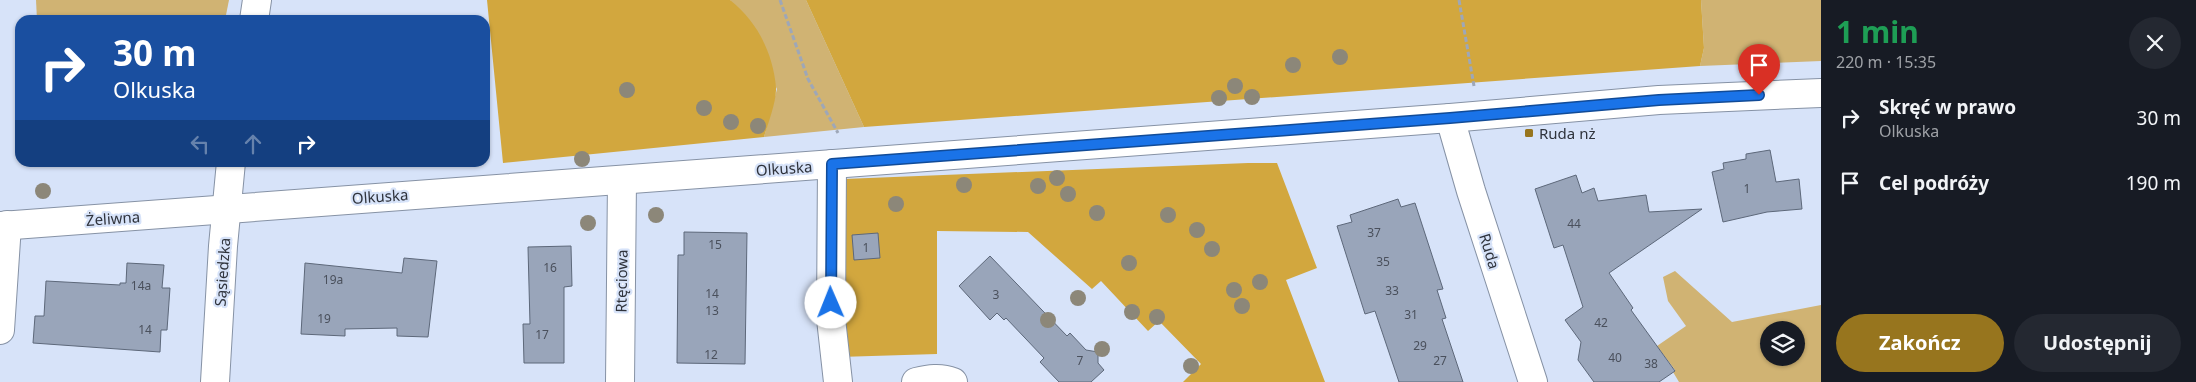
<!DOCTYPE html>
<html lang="pl">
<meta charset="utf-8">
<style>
body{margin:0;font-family:"Noto Sans",sans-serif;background:#242831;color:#f1f3f6;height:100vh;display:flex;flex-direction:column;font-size:19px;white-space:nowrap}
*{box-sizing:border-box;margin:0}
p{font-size:16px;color:#9ea1a6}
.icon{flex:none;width:28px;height:28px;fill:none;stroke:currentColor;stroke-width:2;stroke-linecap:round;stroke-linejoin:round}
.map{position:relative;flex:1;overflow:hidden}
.side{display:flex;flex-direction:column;background:#171b24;width:375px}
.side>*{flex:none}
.hud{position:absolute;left:15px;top:15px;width:475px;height:152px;border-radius:15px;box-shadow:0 1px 4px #0004;background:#1a4fa0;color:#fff;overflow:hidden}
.fabs{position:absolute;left:1760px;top:321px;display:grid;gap:10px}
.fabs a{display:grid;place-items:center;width:45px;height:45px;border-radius:50%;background:#171b24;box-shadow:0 1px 4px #0004;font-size:25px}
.pin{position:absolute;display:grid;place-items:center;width:42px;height:42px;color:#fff;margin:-51px -21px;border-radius:50% 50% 50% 0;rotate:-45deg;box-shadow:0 0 5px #0007}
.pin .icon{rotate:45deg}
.me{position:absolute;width:55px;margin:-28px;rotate:359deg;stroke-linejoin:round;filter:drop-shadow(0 0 4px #0008)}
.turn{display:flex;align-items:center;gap:18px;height:105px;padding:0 15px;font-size:22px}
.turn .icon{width:65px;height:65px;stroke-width:2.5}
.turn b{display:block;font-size:35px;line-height:42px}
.lanes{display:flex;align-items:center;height:48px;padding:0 15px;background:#0003;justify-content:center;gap:25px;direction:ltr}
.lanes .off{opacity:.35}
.round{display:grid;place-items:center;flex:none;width:52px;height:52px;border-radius:26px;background:#242831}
.overview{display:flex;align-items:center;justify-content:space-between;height:85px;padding:0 15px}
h1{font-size:30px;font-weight:700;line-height:38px;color:#1e9e55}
.primary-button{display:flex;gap:10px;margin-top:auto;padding:10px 15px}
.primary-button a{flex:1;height:58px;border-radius:30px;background:#97751e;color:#fff;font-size:20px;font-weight:700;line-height:58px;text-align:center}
.primary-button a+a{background:#242831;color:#f1f3f6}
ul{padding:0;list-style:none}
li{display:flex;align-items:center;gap:15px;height:65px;padding:0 15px}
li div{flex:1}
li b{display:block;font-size:19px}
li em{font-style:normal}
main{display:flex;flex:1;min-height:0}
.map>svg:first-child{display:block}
.green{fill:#d0b373;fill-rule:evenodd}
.forest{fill:#d2a73e}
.building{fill:#99a5ba;stroke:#5d687a}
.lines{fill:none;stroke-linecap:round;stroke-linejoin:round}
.street-casing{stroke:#8692a5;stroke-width:30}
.path{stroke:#9ea7b8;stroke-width:3;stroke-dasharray:5 2.5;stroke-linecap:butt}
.street{stroke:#fff;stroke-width:28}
.tree{fill:#8c8779}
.route-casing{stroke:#114b97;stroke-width:12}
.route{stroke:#1a73e8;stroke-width:9}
.poi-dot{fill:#97751e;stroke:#d7e3f9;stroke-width:2}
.labels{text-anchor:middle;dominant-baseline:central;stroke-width:4.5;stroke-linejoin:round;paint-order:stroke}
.number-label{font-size:12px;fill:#4a505c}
.poi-label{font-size:15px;fill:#2f333c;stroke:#d7e3f9;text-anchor:start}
.street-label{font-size:15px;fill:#2f333c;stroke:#d7e3f9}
</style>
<main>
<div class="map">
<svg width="1821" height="382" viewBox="0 0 1821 382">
<rect width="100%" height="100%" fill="#d7e3f9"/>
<g class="green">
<path d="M36 0H229L225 20H37Z"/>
<path d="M730 0H806L864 127 764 137 777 89Z"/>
<path d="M1701 0H1821V61L1700 66 1704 48Z"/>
<path d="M1675 271 1732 322 1821 305V382H1679L1673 372 1675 370 1657 346 1686 326 1668 301 1663 277ZM1769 330H1796V358H1769Z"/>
</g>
<g class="forest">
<path d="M487 0H730C757 21 773 53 776 87 777 100 768 124 764 137L503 163Z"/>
<path d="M806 0H1701L1704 48 1700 66 864 127Z"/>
<path d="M1248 163H1277L1317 268 1286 280 1325 382H1183L1201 364 1159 321 1148 331 1101 281 1092 289 1028 232 937 231V354L839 357 844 179Z"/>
</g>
<g class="building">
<path d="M1770 150 1776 182 1799 179 1802 209 1767 212 1723 222 1712 172 1724 169 1723 163 1746 159V154Z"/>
<path d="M1576 175 1582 193 1594 188 1598 201 1646 195 1649 212 1702 209 1609 273 1633 308 1631 310 1675 371 1659 382H1594L1578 360 1581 342 1565 320 1583 307 1563 245 1554 248 1535 189Z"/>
<path d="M1398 199 1401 207 1415 203 1443 289 1437 290 1446 318 1442 319 1463 382H1399L1375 311 1365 314 1337 226 1352 222 1350 215Z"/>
<path d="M684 232 747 233 745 364 677 363 678 255H684Z"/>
<path d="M878 233 880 258 854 260 852 235Z"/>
<path d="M571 246 572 286 564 287V363H524L523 324H530L528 247Z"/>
<path d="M990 256 1067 336 1070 333 1086 350 1098 352V363L1104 370 1091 382H1059L1040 362 1044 358 1006 318 1004 320 997 313 990 320 959 286Z"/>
<path d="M404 258 437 261 428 337 397 336V328L345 329V336L301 334 305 263 402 273Z"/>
<path d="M127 263 164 265 162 288H170L167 330H161L160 352 33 343 35 316H44L46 281 120 285V283H126Z"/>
</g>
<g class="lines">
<defs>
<g id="street">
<path d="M254 20 257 0"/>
<path d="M1450 118 1471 191 1533 382"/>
<path d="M832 164 831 319 838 382"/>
<path d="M0 226 1450 118 1659 100 1821 93"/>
<path d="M0 330 7 225"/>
<path d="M215 382 223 246 231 162"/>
<path d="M620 382 622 180"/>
<path d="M916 382C929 379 940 377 953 382"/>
</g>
</defs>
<use href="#street" class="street-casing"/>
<g class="path">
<path d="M780 0 808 79 838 133"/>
<path d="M1459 0 1474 86"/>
</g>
<use href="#street" class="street"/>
</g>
<g class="tree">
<circle cx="1340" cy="57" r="8"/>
<circle cx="1293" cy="65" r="8"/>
<circle cx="1235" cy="86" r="8"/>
<circle cx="627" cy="90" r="8"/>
<circle cx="1252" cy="97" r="8"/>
<circle cx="1219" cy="98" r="8"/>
<circle cx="704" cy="108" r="8"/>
<circle cx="731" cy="122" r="8"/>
<circle cx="758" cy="126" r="8"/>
<circle cx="582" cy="159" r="8"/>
<circle cx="1057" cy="178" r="8"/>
<circle cx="964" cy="185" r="8"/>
<circle cx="1038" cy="186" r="8"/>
<circle cx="43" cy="191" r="8"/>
<circle cx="1068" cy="194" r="8"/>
<circle cx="896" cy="204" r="8"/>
<circle cx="1097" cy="213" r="8"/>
<circle cx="656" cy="215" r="8"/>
<circle cx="1168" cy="215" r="8"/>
<circle cx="588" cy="223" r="8"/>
<circle cx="1197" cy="230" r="8"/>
<circle cx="1212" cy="249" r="8"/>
<circle cx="1129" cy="263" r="8"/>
<circle cx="1260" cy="282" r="8"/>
<circle cx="1234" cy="290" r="8"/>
<circle cx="1078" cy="298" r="8"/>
<circle cx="1242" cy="306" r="8"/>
<circle cx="1132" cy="312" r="8"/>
<circle cx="1157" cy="317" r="8"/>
<circle cx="1048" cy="320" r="8"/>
<circle cx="1102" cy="349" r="8"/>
<circle cx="1191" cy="366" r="8"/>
</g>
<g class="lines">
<defs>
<path id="route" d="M831 303 832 164 1450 118 1659 100 1759 95"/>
</defs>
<use href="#route" class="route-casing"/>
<use href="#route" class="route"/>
</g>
<rect class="poi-dot" x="1524" y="128" width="10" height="10" rx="2.5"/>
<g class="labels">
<g class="number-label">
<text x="1747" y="188">1</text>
<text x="1574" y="223">44</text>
<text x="1374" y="232">37</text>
<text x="715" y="244">15</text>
<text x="866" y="247">1</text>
<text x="1383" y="261">35</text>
<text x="550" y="267">16</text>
<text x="333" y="279">19a</text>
<text x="141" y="285">14a</text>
<text x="1392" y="290">33</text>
<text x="712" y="293">14</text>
<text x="996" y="294">3</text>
<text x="712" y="310">13</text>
<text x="1411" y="314">31</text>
<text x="324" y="318">19</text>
<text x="1601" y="322">42</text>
<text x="145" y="329">14</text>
<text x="542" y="334">17</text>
<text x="1420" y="345">29</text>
<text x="711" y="354">12</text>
<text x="1615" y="357">40</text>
<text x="1080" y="360">7</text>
<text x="1440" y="360">27</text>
<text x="1651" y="363">38</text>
</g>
<g class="poi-label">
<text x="1539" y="133">Ruda nż</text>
</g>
<g class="street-label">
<text transform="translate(784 168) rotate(-4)">Olkuska</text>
<text transform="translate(380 196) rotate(-4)">Olkuska</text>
<text transform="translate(113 218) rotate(-4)">Żeliwna</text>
<text transform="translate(1490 251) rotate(73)">Ruda</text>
<text transform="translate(222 272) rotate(-86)">Sąsiedzka</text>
<text transform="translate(621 281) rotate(-89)">Rtęciowa</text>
</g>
</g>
</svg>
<div class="fabs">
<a><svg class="icon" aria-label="layers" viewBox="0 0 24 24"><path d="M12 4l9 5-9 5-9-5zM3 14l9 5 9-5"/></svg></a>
</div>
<div class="pin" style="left:1759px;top:95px;background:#d93025"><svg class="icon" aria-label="arrive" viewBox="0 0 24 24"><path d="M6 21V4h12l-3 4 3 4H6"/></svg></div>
<svg class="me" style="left:831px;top:303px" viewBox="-20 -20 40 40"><circle r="19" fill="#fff"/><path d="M0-13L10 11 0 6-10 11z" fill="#1a73e8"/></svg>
<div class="hud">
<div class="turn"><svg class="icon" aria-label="right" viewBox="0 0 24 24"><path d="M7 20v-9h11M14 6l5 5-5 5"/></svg><div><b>30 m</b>Olkuska</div></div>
<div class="lanes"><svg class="icon off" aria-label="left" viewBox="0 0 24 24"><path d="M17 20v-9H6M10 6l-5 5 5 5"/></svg><svg class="icon off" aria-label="ahead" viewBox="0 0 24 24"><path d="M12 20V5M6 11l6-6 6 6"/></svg><svg class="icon" aria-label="right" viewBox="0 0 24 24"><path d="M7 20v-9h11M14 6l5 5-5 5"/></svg></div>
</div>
</div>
<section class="side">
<div class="overview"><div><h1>1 min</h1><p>220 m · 15:35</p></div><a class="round"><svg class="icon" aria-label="close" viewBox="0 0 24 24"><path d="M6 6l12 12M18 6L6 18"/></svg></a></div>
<ul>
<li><svg class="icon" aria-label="right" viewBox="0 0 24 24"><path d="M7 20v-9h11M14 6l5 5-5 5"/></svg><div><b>Skręć w prawo</b><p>Olkuska</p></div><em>30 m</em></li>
<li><svg class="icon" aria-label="arrive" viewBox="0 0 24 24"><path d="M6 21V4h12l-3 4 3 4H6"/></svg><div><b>Cel podróży</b></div><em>190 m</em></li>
</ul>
<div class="primary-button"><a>Zakończ</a><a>Udostępnij</a></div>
</section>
</main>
